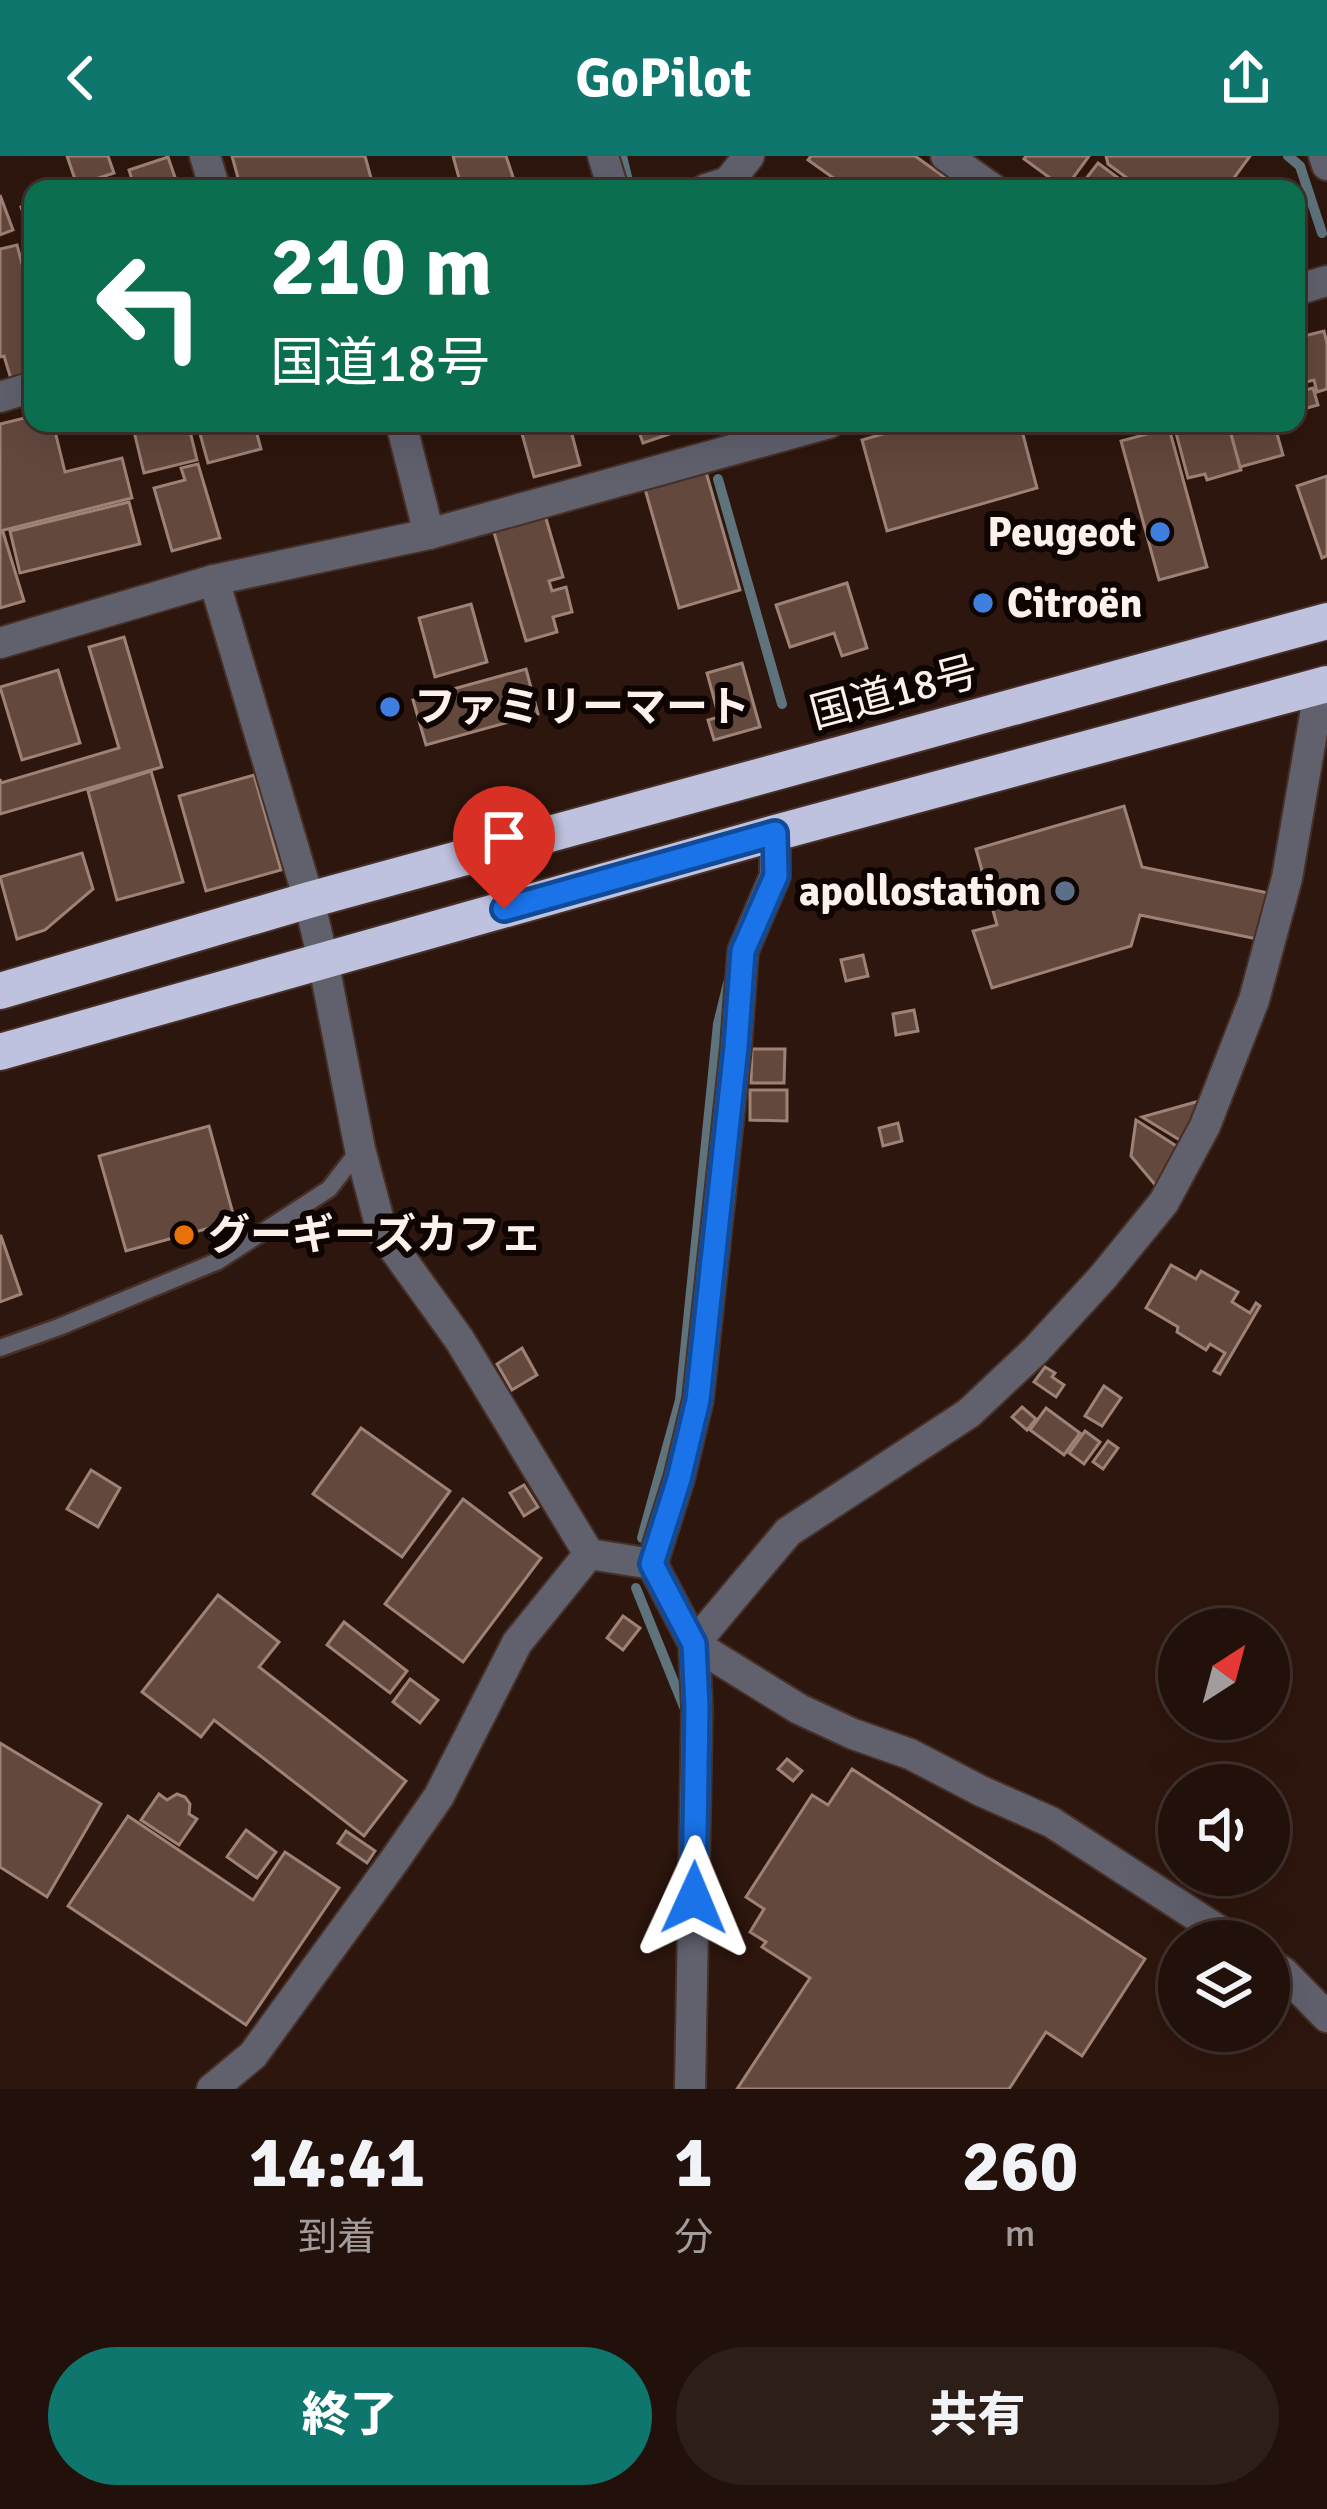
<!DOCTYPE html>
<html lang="ja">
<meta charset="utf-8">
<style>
body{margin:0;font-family:Signika,"Noto Sans JP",sans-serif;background:#2e1e18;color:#f1f3f6;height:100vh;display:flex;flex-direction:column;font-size:45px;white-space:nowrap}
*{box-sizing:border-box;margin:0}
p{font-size:39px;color:#a29d9c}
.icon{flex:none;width:66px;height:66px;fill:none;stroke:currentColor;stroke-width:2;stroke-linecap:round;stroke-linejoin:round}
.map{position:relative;height:1933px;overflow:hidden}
.panel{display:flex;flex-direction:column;background:#22100a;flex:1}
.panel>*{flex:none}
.guide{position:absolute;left:24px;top:24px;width:1281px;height:252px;border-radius:24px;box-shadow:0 12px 48px #0002,0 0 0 3px #3f302b;background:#0b6e4f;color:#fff;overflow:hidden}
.needle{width:78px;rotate:36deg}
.tools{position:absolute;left:1158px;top:1452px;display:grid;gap:24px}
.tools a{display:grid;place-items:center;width:132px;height:132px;border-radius:50%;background:#22100a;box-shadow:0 12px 48px #0002,0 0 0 3px #3f302b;font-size:60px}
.pin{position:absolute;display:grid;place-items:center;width:102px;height:102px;color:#fff;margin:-123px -51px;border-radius:50% 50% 50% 0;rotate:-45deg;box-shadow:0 0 12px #0007}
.pin .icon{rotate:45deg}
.me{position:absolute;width:132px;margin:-66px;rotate:1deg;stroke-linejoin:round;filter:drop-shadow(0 0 9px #0008)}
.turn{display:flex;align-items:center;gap:42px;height:252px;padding:0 48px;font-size:54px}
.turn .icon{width:156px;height:156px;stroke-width:2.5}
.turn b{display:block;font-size:84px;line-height:102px}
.eta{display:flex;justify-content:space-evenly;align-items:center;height:204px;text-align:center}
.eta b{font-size:72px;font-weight:800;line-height:84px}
.action{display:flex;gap:24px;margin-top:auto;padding:24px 48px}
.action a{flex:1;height:138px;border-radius:72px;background:#0f766e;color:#fff;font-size:48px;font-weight:800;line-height:138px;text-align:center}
.action a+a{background:#2e1e18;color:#f1f3f6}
header{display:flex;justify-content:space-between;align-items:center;height:156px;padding:0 48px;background:#0f766e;color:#fff;font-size:54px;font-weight:800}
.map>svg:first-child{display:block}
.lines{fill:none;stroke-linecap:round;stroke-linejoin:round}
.stream{stroke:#5e737c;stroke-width:10}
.building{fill:#63483e;stroke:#9f8276;stroke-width:3}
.lane-casing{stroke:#463028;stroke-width:21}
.street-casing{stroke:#463028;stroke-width:34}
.highway-casing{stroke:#463028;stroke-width:40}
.lane{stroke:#60616d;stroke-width:16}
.street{stroke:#60616d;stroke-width:30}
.highway{stroke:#bfc2df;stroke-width:36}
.route-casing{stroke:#114b97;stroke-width:30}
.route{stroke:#1a73e8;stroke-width:21}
.shop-dot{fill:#3f7fe0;stroke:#0e0503;stroke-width:4.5}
.service-dot{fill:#5c6f8a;stroke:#0e0503;stroke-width:4.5}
.food-dot{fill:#e8710a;stroke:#0e0503;stroke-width:4.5}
.labels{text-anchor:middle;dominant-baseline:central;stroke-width:12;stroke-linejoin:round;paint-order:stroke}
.poi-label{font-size:42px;font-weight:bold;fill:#fef1eb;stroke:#0e0503;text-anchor:start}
.street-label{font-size:42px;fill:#fef1eb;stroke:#0e0503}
</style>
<header><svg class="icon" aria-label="back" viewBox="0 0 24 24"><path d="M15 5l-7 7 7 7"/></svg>GoPilot<svg class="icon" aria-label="share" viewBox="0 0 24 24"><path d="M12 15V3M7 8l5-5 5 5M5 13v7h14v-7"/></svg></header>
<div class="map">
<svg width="1327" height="1933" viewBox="0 0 1327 1933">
<rect width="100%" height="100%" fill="#2d160d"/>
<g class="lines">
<g class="stream">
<path d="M622 0 628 25"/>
<path d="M1288 0 1300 10 1322 77"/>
<path d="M700 267V269"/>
<path d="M718 323 782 548"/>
<path d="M642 1382 680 1244 718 868 728 827"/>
<path d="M636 1432 684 1551"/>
</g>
</g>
<g class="building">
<path d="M67 0H108L114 17 77 29Z"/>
<path d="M232 0H365L374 33H241Z"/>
<path d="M453 0H506L517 33H462Z"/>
<path d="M811 0H915L950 25 952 33H849L808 4Z"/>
<path d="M1026 0H1089L1065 33 1024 3Z"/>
<path d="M1106 0H1250L1226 33H1142L1108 8Z"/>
<path d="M168 1 179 33H135L129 14Z"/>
<path d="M1098 7 1133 33H1078Z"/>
<path d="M0 39 13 74 0 79Z"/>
<path d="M33 47V87L21 51Z"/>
<path d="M17 89 33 149V217L11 223 4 200 0 201V93Z"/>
<path d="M1324 175 1327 188V233L1317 236 1314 224 1298 228 1296 182Z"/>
<path d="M1313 232 1318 249 1296 255V236Z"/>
<path d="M33 260V267H53L65 316 122 302 132 342 0 375V268Z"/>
<path d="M132 267H188L197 304 144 317Z"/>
<path d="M197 267H254L261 293 208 307Z"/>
<path d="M519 267H569L580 309 534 321Z"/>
<path d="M636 267H679L681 274 643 287Z"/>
<path d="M920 267H1020L1037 332 887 375 862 284Z"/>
<path d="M1212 267H1228L1241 314 1207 324 1205 318 1188 322 1176 277Z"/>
<path d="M1228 267H1274L1283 299 1240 311Z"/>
<path d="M1169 272 1207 411 1159 424 1121 285Z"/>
<path d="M198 308 220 382 172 395 154 332 185 324 181 312Z"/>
<path d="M706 316 740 434 679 452 645 333Z"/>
<path d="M1327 320V400L1322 402 1297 330Z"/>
<path d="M129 346 140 388 20 417 10 375Z"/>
<path d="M545 359 563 421 549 425 552 435 566 431 572 456 553 461 557 476 526 485 493 373Z"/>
<path d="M3 376 24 445 0 452V377Z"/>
<path d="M847 427 867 492 842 500 834 477 790 491 776 449Z"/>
<path d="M471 448 487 506 435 521 419 462Z"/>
<path d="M124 481 162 611 0 658V623L1 627 119 592 89 491Z"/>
<path d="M742 507 760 571 714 584 708 564 719 561 707 517Z"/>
<path d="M526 513 538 558 426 589 413 544Z"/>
<path d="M58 514 80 587 22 604 0 531Z"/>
<path d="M151 615 183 726 117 744 88 635Z"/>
<path d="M254 619 281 714 206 735 179 640Z"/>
<path d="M1124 650 1142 711 1273 738 1262 784 1140 759 1131 790 992 832 973 775 997 769 976 693Z"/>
<path d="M82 697 93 733 45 774 17 783 0 721Z"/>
<path d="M863 799 868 820 846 825 841 804Z"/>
<path d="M914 854 918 875 896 879 893 858Z"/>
<path d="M752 893H785L784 927H751Z"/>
<path d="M750 934H787V965L750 964Z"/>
<path d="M1210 942 1183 986 1142 961Z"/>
<path d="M1136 964 1181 993 1157 1031 1131 1000Z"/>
<path d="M898 967 902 985 883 990 879 972Z"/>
<path d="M209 970 235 1065 126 1095 99 1000Z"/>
<path d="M1 1080 21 1138 0 1146V1080Z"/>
<path d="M1171 1109 1196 1123 1201 1115 1238 1136 1232 1146 1250 1157 1256 1147 1260 1150 1220 1218 1214 1215 1225 1197 1210 1188 1206 1194 1177 1176 1178 1171 1146 1152Z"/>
<path d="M522 1192 537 1219 512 1234 497 1208Z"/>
<path d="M1045 1211 1055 1217 1052 1221 1064 1229 1056 1241 1034 1226Z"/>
<path d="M1104 1230 1121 1242 1102 1270 1085 1260Z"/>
<path d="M1022 1251 1036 1263 1027 1274 1012 1261Z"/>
<path d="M1046 1252 1080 1277 1064 1299 1030 1274Z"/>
<path d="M361 1272 450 1335 402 1401 313 1338Z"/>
<path d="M1085 1275 1100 1286 1084 1308 1069 1297Z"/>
<path d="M1108 1285 1118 1292 1103 1313 1093 1306Z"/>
<path d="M91 1314 120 1332 98 1371 67 1353Z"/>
<path d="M524 1329 538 1351 524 1360 510 1337Z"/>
<path d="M463 1343 541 1402 463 1506 385 1448Z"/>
<path d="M218 1439 279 1486 259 1511 406 1625 364 1680 214 1564 201 1581 142 1536Z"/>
<path d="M623 1460 640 1472 623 1494 607 1482Z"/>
<path d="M344 1466 407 1515 390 1537 327 1489Z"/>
<path d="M410 1523 438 1544 420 1567 393 1546Z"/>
<path d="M0 1587 101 1648 47 1741 0 1711Z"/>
<path d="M787 1603 802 1615 793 1625 778 1613Z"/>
<path d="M852 1613 1145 1803 1082 1900 1046 1876 1009 1933H737L810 1822 762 1791 766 1786 750 1776 764 1753 746 1741 812 1639 828 1649Z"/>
<path d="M159 1638 167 1644 177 1638 185 1641 190 1648 189 1658 197 1663 179 1689 141 1664Z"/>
<path d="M128 1660 253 1744 285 1696 339 1732 246 1869 68 1750Z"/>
<path d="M246 1674 276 1696 257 1722 227 1701Z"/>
<path d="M346 1675 375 1695 367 1707 338 1687Z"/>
</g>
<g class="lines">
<defs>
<path id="lane" d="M0 1192 59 1171 218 1105 329 1033 360 993"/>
<g id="street">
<path d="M205 0 215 33"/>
<path d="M603 0 613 33"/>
<path d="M946 0 993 33"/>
<path d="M1324 0 1327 9"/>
<path d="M706 33 728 26 749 0"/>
<path d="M1296 134 1327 125"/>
<path d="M0 241 33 231"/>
<path d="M401 267 429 378"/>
<path d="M214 424 309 744 323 804 360 993 382 1076 459 1183 589 1398 652 1408 694 1488 697 1551 690 1933"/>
<path d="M0 487 214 424 429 378 829 267"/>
<path d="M652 1408 679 1323 698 1244 736 891 743 795 775 720V677"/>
<path d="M694 1488 788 1376 969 1257 1036 1194 1103 1121 1164 1046 1205 970 1254 844 1287 722 1320 530"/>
<path d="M694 1488 799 1553 853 1578 910 1598 981 1635 1051 1666 1235 1785"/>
<path d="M1269 1807 1283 1816 1327 1861"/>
<path d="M212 1933 253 1899 394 1705 439 1640 517 1487 589 1398"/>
</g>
<g id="highway">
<path d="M0 835 309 744 1327 465"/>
<path d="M0 896 775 677 1327 528"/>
</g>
</defs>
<use href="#lane" class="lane-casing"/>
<use href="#street" class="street-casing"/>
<use href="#highway" class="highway-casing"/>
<use href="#lane" class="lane"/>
<use href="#street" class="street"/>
<use href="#highway" class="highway"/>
</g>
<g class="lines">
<defs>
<path id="route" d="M504 753 775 677 776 720 743 795 736 891 698 1244 679 1323 652 1408 694 1488 697 1551 694 1742"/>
</defs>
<use href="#route" class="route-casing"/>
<use href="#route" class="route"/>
</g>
<g class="shop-dot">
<circle cx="1160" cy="376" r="12"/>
<circle cx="983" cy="447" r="12"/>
<circle cx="390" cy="551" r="12"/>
</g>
<circle class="service-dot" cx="1065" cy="735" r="12"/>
<circle class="food-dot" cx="184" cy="1079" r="12"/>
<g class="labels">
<g class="poi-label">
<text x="1136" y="376" text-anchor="end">Peugeot</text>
<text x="1007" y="447">Citroën</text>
<text x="414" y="551">ファミリーマート</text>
<text x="1041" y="735" text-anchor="end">apollostation</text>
<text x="208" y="1079">グーギーズカフェ</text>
</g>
<g class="street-label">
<text transform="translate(894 537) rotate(-15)">国道18号</text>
</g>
</g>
</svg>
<div class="tools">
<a><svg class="needle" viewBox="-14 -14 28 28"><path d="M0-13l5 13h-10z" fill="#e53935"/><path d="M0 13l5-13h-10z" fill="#a29d9c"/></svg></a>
<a><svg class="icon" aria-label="sound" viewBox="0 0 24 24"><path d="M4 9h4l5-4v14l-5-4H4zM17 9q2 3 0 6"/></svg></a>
<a><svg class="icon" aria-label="layers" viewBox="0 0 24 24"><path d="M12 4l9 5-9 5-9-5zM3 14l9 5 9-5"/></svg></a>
</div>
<div class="pin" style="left:504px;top:753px;background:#d93025"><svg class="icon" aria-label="arrive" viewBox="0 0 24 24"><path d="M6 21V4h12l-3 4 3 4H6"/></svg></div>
<svg class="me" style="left:694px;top:1742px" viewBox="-20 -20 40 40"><path d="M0-17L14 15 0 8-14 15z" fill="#1a73e8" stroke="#fff" stroke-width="4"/></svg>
<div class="guide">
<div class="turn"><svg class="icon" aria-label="left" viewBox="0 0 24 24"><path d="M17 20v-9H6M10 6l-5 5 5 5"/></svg><div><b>210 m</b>国道18号</div></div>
</div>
</div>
<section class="panel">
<div class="eta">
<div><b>14:41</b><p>到着</p></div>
<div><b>1</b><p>分</p></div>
<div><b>260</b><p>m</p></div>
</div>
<div class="action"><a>終了</a><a>共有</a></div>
</section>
